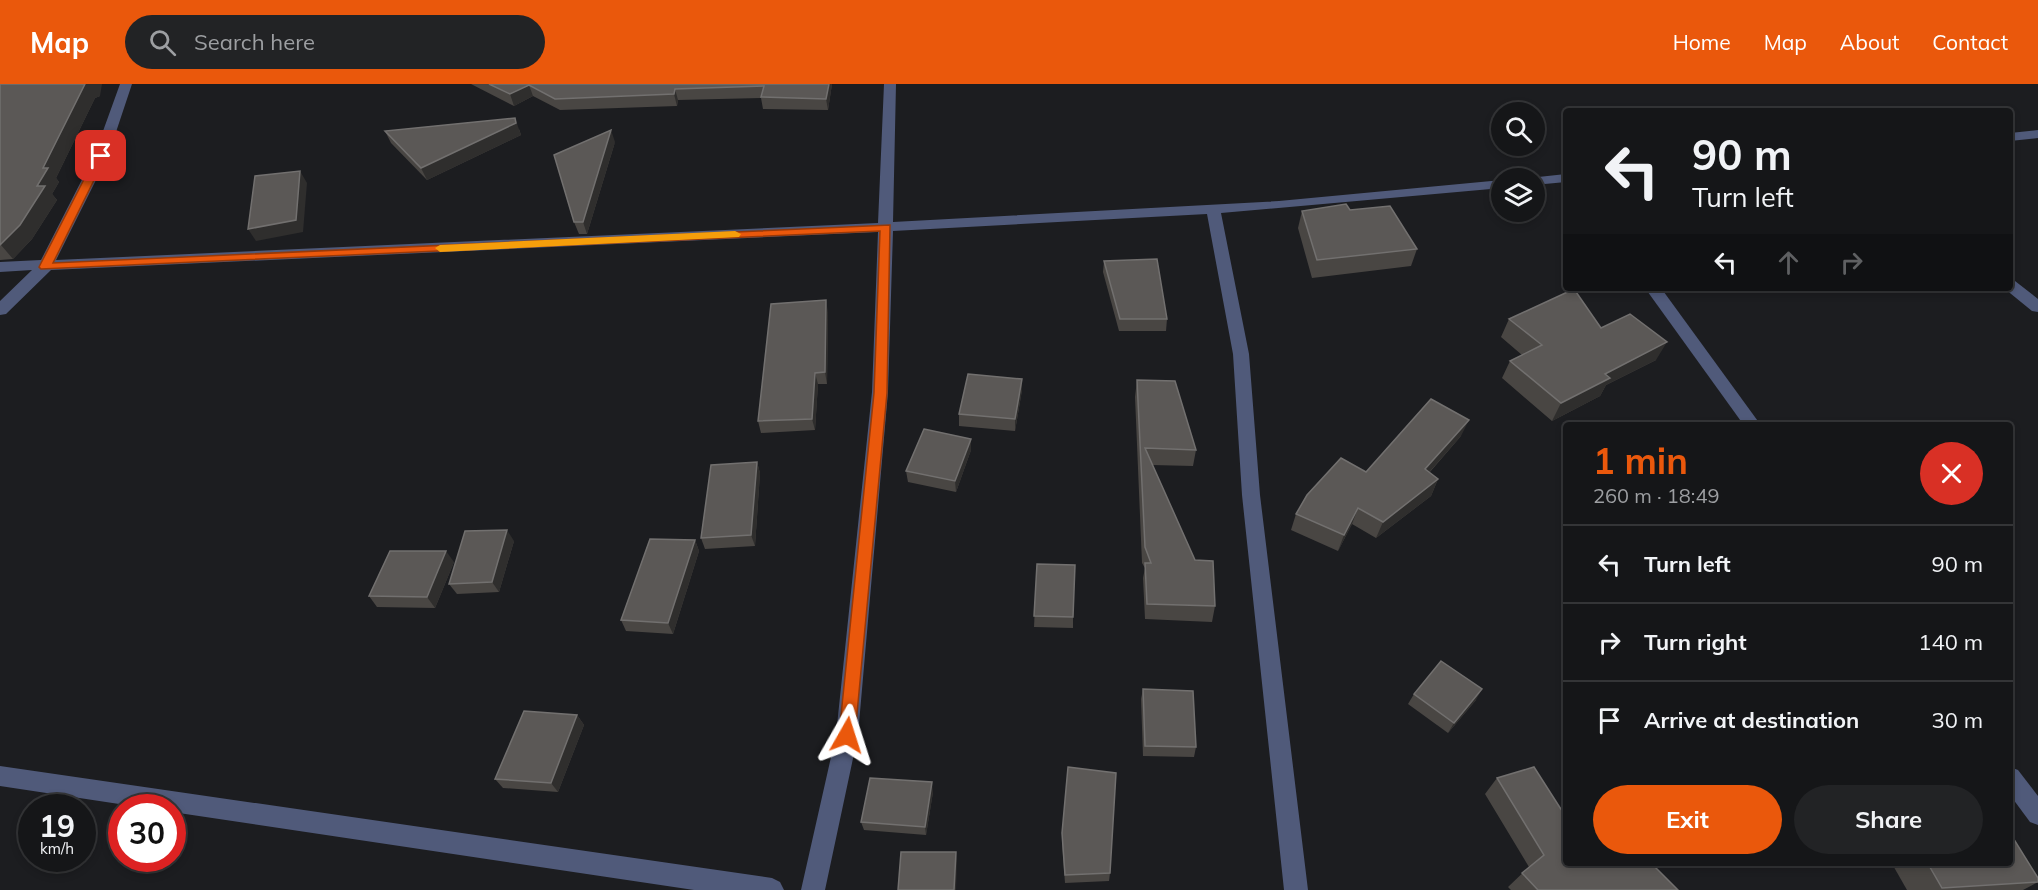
<!DOCTYPE html>
<meta charset="utf-8">
<style>
body{margin:0;font-family:Mulish,sans-serif;background:#222325;color:#f1f3f6;height:100vh;display:flex;flex-direction:column;font-size:22px;white-space:nowrap}
*{box-sizing:border-box;margin:0}
p{font-size:20px;color:#9d9fa2}
.icon{flex:none;width:33px;height:33px;fill:none;stroke:currentColor;stroke-width:2;stroke-linecap:round;stroke-linejoin:round}
.map{position:relative;flex:1;overflow:hidden}
.details{position:absolute;left:1563px;top:338px;width:450px;height:444px;display:flex;flex-direction:column;background:#151618;border-radius:6px;box-shadow:0 3px 9px #0003,0 0 0 2px #343537}
.details>*{flex:none}
.top-card{position:absolute;left:1563px;top:24px;width:450px;height:183px;border-radius:6px;box-shadow:0 3px 9px #0003,0 0 0 2px #343537;background:#151618;color:#f1f3f6;overflow:hidden}
.buttons{position:absolute;left:1491px;top:18px;display:grid;gap:12px}
.buttons a{display:grid;place-items:center;width:54px;height:54px;border-radius:50%;background:#151618;box-shadow:0 3px 9px #0003,0 0 0 2px #343537;font-size:30px}
.speed{position:absolute;left:18px;top:710px;display:flex;gap:12px;font-size:30px;font-weight:700;text-align:center}
.speed>*{display:grid;place-content:center;width:78px;height:78px;border-radius:50%;background:#151618;box-shadow:0 3px 9px #0003,0 0 0 2px #343537;line-height:1}
.speed small{font-size:15px;font-weight:400}
.speed .limit{border:9px solid #d22;background:#fff;color:#111}
.pin{position:absolute;display:grid;place-items:center;width:51px;height:51px;color:#fff;margin:-26px;border-radius:12px;box-shadow:0 3px 9px #0006}
.me{position:absolute;width:66px;margin:-33px;rotate:6deg;stroke-linejoin:round;filter:drop-shadow(0 0 4px #0008)}
.turn{display:flex;align-items:center;gap:21px;height:126px;padding:0 30px;font-size:27px}
.turn .icon{width:78px;height:78px;stroke-width:2.5}
.turn b{display:block;font-size:42px;line-height:51px}
.lanes{display:flex;align-items:center;height:57px;padding:0 30px;background:#0003;justify-content:center;gap:30px;direction:ltr}
.lanes .off{opacity:.35}
.round{display:grid;place-items:center;flex:none;width:63px;height:63px;border-radius:32px;background:#222325}
.overview{display:flex;align-items:center;justify-content:space-between;height:102px;padding:0 30px}
h1{font-size:36px;font-weight:700;line-height:45px;color:#ea580c}
.primary-button{display:flex;gap:12px;margin-top:auto;padding:12px 30px}
.primary-button a{flex:1;height:69px;border-radius:36px;background:#ea580c;color:#fff;font-size:24px;font-weight:700;line-height:69px;text-align:center}
.primary-button a+a{background:#222325;color:#f1f3f6}
ul{padding:0;list-style:none}
li{display:flex;align-items:center;gap:18px;height:78px;padding:0 30px;border-top:2px solid #343537}
li div{flex:1}
li b{display:block;font-size:22px}
li em{font-style:normal}
header{display:flex;align-items:center;gap:36px;box-sizing:border-box;height:84px;padding:0 30px;background:#ea580c;color:#fff}
header strong{font-size:28px}
nav{display:flex;gap:33px;margin-inline-start:auto;font-size:21px}
.search{width:420px;height:54px;background:#222325;display:flex;align-items:center;gap:15px;box-sizing:border-box;padding:0 21px;border-radius:33px;color:#9d9fa2;font-size:22px}
.map>svg:first-child{display:block}
.lines{fill:none;stroke-linecap:round;stroke-linejoin:round}
.minor{fill:#505a7a;fill-rule:evenodd}
.wall{fill:#494643}
.shaded-wall{fill:#2f2e2d}
.building{fill:#5b5856;stroke:#72706f;stroke-width:1.5}
.route{fill:#ea580c;stroke:#983908;stroke-width:1.5}
.slow{fill:#f59e0b}
</style>
<header>
<strong>Map</strong>
<div class="search"><svg class="icon" aria-label="search" viewBox="0 0 24 24"><circle cx="10" cy="10" r="6"/><path d="M15 15l6 6"/></svg>Search here</div>
<nav><a>Home</a><a>Map</a><a>About</a><a>Contact</a></nav>
</header>
<div class="map">
<svg width="2038" height="806" viewBox="0 0 2038 806">
<rect width="100%" height="100%" fill="#1c1d20"/>
<g class="lines">
<g class="minor">
<path d="M120 0H132L108 72 56 176 878 139 884 0H896L893 138 1279 117 1502 96V104L1221 129 1249 270 1260 411 1308 806H1284L1242 411 1233 270 1207 130 893 147 888 308 858 651 825 806H801L836 651 872 308 878 148 51 186 6 230 0 231V217L32 186 0 188V178L41 176 94 72Z"/>
<path d="M2038 46V54L2010 57V49Z"/>
<path d="M1566 90V98L1534 101V94H1529Z"/>
<path d="M2010 196 2015 197 2038 215V228L2032 227 2005 205 2010 204Z"/>
<path d="M1645 204H1661L1760 340H1743Z"/>
<path d="M0 682 772 794 780 798 784 806H694L172 728V723H139L0 702Z"/>
<path d="M2010 683 2018 686 2038 712V741L2030 738 2010 711Z"/>
</g>
</g>
<g class="wall">
<path d="M0 0 100 12 95 14 56 94 59 98 52 110 57 116 32 155 13 175 0 176Z"/>
<path d="M471 0H832L828 26 763 25 761 14 678 16 677 22 560 26 533 12 514 22Z"/>
<path d="M519 45 521 51 427 96 391 59 385 47Z"/>
<path d="M615 58 587 150H579L574 138Z"/>
<path d="M1350 126 1417 165 1411 182 1312 194 1298 144 1302 127Z"/>
<path d="M1104 177 1167 235 1166 247H1119L1103 188Z"/>
<path d="M828 228 827 300H818L815 346 761 349 758 337Z"/>
<path d="M1509 235 1601 244 1656 276 1606 301 1600 312 1552 337 1502 294 1510 277 1522 271 1501 253Z"/>
<path d="M1022 295V306L1015 347 959 342V330Z"/>
<path d="M1137 296 1196 366 1193 382 1152 381 1215 522 1212 538 1145 535 1143 494 1145 484 1142 479 1135 313Z"/>
<path d="M1461 352 1429 389 1438 395 1431 412 1376 454 1352 440 1338 467 1291 446 1296 430 1366 388Z"/>
<path d="M971 366 956 408 908 398 906 387Z"/>
<path d="M757 378 760 389 755 462 705 465 701 454Z"/>
<path d="M695 456 699 467 673 550 626 547 621 536Z"/>
<path d="M514 457 499 508 457 510 449 500Z"/>
<path d="M454 478 435 524 377 523 369 512Z"/>
<path d="M1037 480 1073 533V544L1034 543Z"/>
<path d="M1143 605 1196 663 1194 673 1143 672 1141 615Z"/>
<path d="M1414 610 1476 616 1448 649 1408 620Z"/>
<path d="M577 631 584 641 558 708 503 704 495 695Z"/>
<path d="M1068 683 1110 789 1109 797 1065 799 1062 758Z"/>
<path d="M1497 694 1566 778 1650 779 1678 806H1511L1508 803 1529 783 1485 710Z"/>
<path d="M933 708 926 751 864 746 861 738Z"/>
<path d="M1891 778H2010L2038 794V798L2023 806H1907Z"/>
</g>
<g class="shaded-wall">
<path d="M85 0H102L100 12 95 14 56 94 59 98 52 110 57 116 32 155 13 175 1 161 37 102 43 84Z"/>
<path d="M829 0H832L828 26 826 15Z"/>
<path d="M529 1 533 12 514 22 510 10Z"/>
<path d="M675 5 678 16 677 22 674 10Z"/>
<path d="M515 34 521 51 427 96 421 84Z"/>
<path d="M611 46 615 58 587 150 583 138Z"/>
<path d="M300 87 307 99 303 148 256 157 248 145Z"/>
<path d="M826 216 828 228 827 300 825 288Z"/>
<path d="M1667 258 1656 276 1606 301 1600 312 1552 337 1561 319 1605 290Z"/>
<path d="M815 289 818 300 815 346 812 335Z"/>
<path d="M1022 295V306L1015 347V335Z"/>
<path d="M1469 336 1461 352 1417 402 1425 385Z"/>
<path d="M971 355V366L956 408 955 397Z"/>
<path d="M757 378 760 389 755 462 751 451Z"/>
<path d="M1438 395 1431 412 1376 454 1383 438Z"/>
<path d="M1358 424 1352 440 1338 467 1344 451Z"/>
<path d="M507 446 514 457 499 508 492 498Z"/>
<path d="M695 456 699 467 673 550 668 539Z"/>
<path d="M446 467 454 478 435 524 427 513Z"/>
<path d="M1482 605 1476 616 1448 649 1454 639Z"/>
<path d="M577 631 584 641 558 708 551 699Z"/>
<path d="M932 698 933 708 926 751 925 743Z"/>
<path d="M956 768 957 776 956 806H954Z"/>
</g>
<g class="building">
<path d="M0 0H85L43 84H48L37 102H45L20 141 0 161Z"/>
<path d="M489 0H829L826 15 761 13 764 2 675 5 674 10 555 15 529 1 510 10Z"/>
<path d="M515 34 516 39 421 84 385 47Z"/>
<path d="M611 46 583 138H574L554 71Z"/>
<path d="M300 87 296 136 248 145 255 92Z"/>
<path d="M1346 120 1350 126 1390 122 1417 165 1317 176 1302 127Z"/>
<path d="M1157 175 1167 235H1120L1104 177Z"/>
<path d="M1574 205 1601 244 1630 230 1667 258 1605 290 1610 294 1561 319 1510 277 1542 261 1509 235Z"/>
<path d="M826 216 825 288 815 289 812 335 758 337 771 220Z"/>
<path d="M968 290 1022 295 1015 335 959 330Z"/>
<path d="M1137 296 1175 297 1196 366 1145 364 1195 476 1213 477 1215 522 1147 520 1145 479H1151L1145 463Z"/>
<path d="M1431 315 1469 336 1425 385 1438 395 1383 438 1358 424 1344 451 1296 430 1307 411 1341 374 1366 388Z"/>
<path d="M924 345 971 355 955 397 906 387Z"/>
<path d="M757 378 751 451 701 454 711 381Z"/>
<path d="M507 446 492 498 449 500 465 447Z"/>
<path d="M650 455 695 456 668 539 621 536Z"/>
<path d="M390 467H446L427 513 369 512Z"/>
<path d="M1037 480 1075 481 1073 533 1034 532Z"/>
<path d="M1441 577 1482 605 1454 639 1414 610Z"/>
<path d="M1143 605 1193 607 1196 663 1145 662Z"/>
<path d="M524 627 577 631 551 699 495 695Z"/>
<path d="M1068 683 1116 689 1110 789 1065 791 1062 749Z"/>
<path d="M1534 683 1566 733V778H1650L1678 806H1538L1522 789 1544 771 1497 694Z"/>
<path d="M870 694 932 698 925 743 861 738Z"/>
<path d="M2010 749 2038 794V798L1942 804 1927 778H2010Z"/>
<path d="M901 768H956L954 806H898Z"/>
</g>
<path class="route" d="M101 69 106 72 53 179 890 141 887 309 855 651 853 656 847 658 841 656 839 651 874 309 880 147 41 185 39 183 96 72Z"/>
<path class="slow" d="M735 147 741 150 739 153 440 168 435 164 440 161Z"/>
</svg>
<div class="buttons">
<a><svg class="icon" aria-label="search" viewBox="0 0 24 24"><circle cx="10" cy="10" r="6"/><path d="M15 15l6 6"/></svg></a>
<a><svg class="icon" aria-label="layers" viewBox="0 0 24 24"><path d="M12 4l9 5-9 5-9-5zM3 14l9 5 9-5"/></svg></a>
</div>
<div class="speed"><div>19<small>km/h</small></div><div class="limit">30</div></div>
<div class="pin" style="left:101px;top:72px;background:#d93025"><svg class="icon" aria-label="arrive" viewBox="0 0 24 24"><path d="M6 21V4h12l-3 4 3 4H6"/></svg></div>
<svg class="me" style="left:847px;top:651px" viewBox="-20 -20 40 40"><path d="M0-17L14 15 0 8-14 15z" fill="#ea580c" stroke="#fff" stroke-width="4"/></svg>
<div class="top-card">
<div class="turn"><svg class="icon" aria-label="left" viewBox="0 0 24 24"><path d="M17 20v-9H6M10 6l-5 5 5 5"/></svg><div><b>90 m</b>Turn left</div></div>
<div class="lanes"><svg class="icon" aria-label="left" viewBox="0 0 24 24"><path d="M17 20v-9H6M10 6l-5 5 5 5"/></svg><svg class="icon off" aria-label="ahead" viewBox="0 0 24 24"><path d="M12 20V5M6 11l6-6 6 6"/></svg><svg class="icon off" aria-label="right" viewBox="0 0 24 24"><path d="M7 20v-9h11M14 6l5 5-5 5"/></svg></div>
</div>
<section class="details">
<div class="overview"><div><h1>1 min</h1><p>260 m · 18:49</p></div><a class="round" style="background:#d93025;color:#fff"><svg class="icon" aria-label="close" viewBox="0 0 24 24"><path d="M6 6l12 12M18 6L6 18"/></svg></a></div>
<ul>
<li><svg class="icon" aria-label="left" viewBox="0 0 24 24"><path d="M17 20v-9H6M10 6l-5 5 5 5"/></svg><div><b>Turn left</b></div><em>90 m</em></li>
<li><svg class="icon" aria-label="right" viewBox="0 0 24 24"><path d="M7 20v-9h11M14 6l5 5-5 5"/></svg><div><b>Turn right</b></div><em>140 m</em></li>
<li><svg class="icon" aria-label="arrive" viewBox="0 0 24 24"><path d="M6 21V4h12l-3 4 3 4H6"/></svg><div><b>Arrive at destination</b></div><em>30 m</em></li>
</ul>
<div class="primary-button"><a>Exit</a><a>Share</a></div>
</section>
</div>
